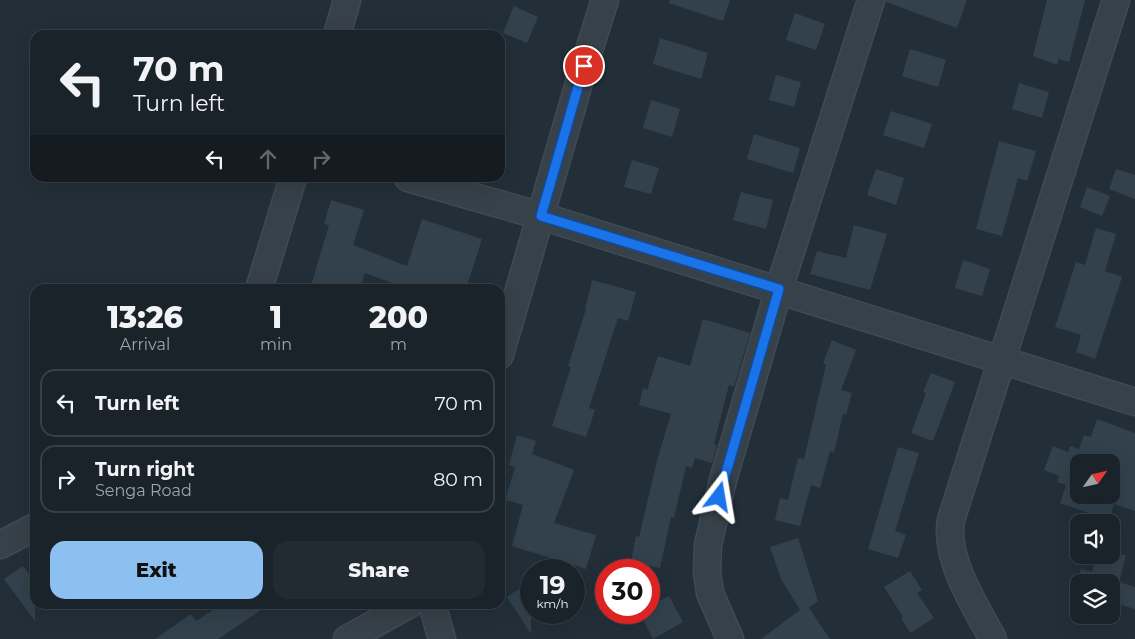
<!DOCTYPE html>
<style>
body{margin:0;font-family:Montserrat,sans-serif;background:#232b32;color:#f1f3f6;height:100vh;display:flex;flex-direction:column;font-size:19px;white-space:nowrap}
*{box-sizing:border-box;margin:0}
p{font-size:16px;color:#9fa4a8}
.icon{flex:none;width:28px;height:28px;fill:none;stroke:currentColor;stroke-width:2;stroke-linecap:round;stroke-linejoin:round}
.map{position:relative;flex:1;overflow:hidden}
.drawer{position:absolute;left:30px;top:284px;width:475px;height:325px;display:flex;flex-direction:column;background:#1a232a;border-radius:15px;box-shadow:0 5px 20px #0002,0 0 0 1px #384047}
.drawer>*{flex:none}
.top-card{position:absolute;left:30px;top:30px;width:475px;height:152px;border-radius:15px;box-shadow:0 5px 20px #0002,0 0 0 1px #384047;background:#1a232a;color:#f1f3f6;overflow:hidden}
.needle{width:32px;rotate:56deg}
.fabs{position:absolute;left:1070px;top:454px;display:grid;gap:10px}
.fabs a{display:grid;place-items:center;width:50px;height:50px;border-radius:10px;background:#1a232a;box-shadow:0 5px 20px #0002,0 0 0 1px #384047;font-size:25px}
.speed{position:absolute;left:520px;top:559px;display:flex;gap:10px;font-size:25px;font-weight:700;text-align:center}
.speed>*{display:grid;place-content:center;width:65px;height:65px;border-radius:50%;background:#1a232a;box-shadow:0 5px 20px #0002,0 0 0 1px #384047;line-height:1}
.speed small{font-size:12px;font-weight:400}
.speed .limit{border:8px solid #d22;background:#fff;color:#111}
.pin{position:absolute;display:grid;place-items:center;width:42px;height:42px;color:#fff;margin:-21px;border:2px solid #fff;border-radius:50%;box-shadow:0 1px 5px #0007}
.me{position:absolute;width:55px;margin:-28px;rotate:14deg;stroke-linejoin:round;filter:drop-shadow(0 0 4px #0008)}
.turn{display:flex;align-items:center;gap:18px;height:105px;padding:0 20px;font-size:22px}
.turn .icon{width:65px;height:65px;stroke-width:2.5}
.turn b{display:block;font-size:35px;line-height:42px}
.lanes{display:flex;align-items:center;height:48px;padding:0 20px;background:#0003;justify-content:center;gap:25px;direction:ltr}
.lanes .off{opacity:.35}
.eta{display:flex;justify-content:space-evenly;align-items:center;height:85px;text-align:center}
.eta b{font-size:30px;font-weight:800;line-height:35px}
.primary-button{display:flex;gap:10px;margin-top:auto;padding:10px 20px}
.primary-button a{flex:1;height:58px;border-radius:15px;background:#8bc0f0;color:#111;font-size:20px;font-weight:800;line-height:58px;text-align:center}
.primary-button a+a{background:#232b32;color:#f1f3f6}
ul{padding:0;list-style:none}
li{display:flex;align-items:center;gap:15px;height:68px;margin:0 10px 8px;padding:0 10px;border:2px solid #384047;border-radius:15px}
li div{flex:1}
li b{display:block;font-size:19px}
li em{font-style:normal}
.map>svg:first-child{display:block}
.building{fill:#32414c;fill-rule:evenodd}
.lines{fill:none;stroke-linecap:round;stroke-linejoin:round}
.minor-casing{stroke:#404a52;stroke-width:29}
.minor{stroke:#374149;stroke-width:26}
.route-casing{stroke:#114b97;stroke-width:12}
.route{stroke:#1a73e8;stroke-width:9}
</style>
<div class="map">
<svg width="1135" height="639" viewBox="0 0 1135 639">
<rect width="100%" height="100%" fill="#232f38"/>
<g class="building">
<path d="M670 0H730L723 21 669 3Z"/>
<path d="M886 0H967L957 28 886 2Z"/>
<path d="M1047 0H1085L1069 62 1059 59 1057 65 1033 56Z"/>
<path d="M514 6 538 17 527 43 503 33Z"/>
<path d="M795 13 825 24 816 50 786 40Z"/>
<path d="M660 38 708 53 701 79 653 64Z"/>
<path d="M910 49 946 60 938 87 902 76Z"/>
<path d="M776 75 801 82 794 107 769 100Z"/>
<path d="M1019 83 1049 92 1042 118 1012 109Z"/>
<path d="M651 100 680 109 672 137 643 128Z"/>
<path d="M891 111 932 124 924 148 883 135Z"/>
<path d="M754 134 800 148 793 173 747 159Z"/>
<path d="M999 141 1036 151 1027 181 1018 178 1002 236 976 229Z"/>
<path d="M632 160 659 168 651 194 624 187Z"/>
<path d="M876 169 904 178 896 205 867 195Z"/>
<path d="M1116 169 1135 175V199L1109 189Z"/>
<path d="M1087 187 1110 196 1102 216 1080 207Z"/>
<path d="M741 192 773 200 766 229 733 220Z"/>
<path d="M331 200 364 210 353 245 407 266 422 219 482 239 466 289H408L365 273 360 289H310L329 225 324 224Z"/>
<path d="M854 225 887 234 870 290 810 274 817 251 846 258Z"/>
<path d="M1096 228 1116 234 1105 271 1122 277 1095 359 1076 352 1081 335 1055 327 1076 262 1085 265Z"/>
<path d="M963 260 990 269 982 296 955 288Z"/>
<path d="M592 280 636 292 628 321 618 318 589 408 595 410 586 437 552 426 571 367 568 366 586 309H585Z"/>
<path d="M703 319 750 333 734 387 729 385 714 444 717 445 712 463 695 458 692 468 686 466 674 518 671 517 660 568 631 562 636 536 639 537 658 457 671 414 639 405 643 388 647 390 658 356 690 366Z"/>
<path d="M832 340 856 350 841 390 852 393 846 415 843 414 834 452 830 451 820 488 811 485 800 526 775 520 780 498 788 500 798 458 804 459 826 365 823 363Z"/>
<path d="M931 373 955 382 933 441 911 433 926 393 923 392Z"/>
<path d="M1097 419 1135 433V511L1114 504 1109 520 1060 503 1066 485 1057 482 1059 476 1044 470 1053 446 1068 452 1070 446 1079 449 1084 435 1091 437ZM1079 462H1111V495H1079Z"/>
<path d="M517 435 536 441 532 454 574 470 554 523 596 535 586 569 512 546 523 505 505 500 515 467 509 465Z"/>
<path d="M898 447 919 453 895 531 906 535 898 558 868 549Z"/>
<path d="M798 538 818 601 809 608 830 639H761L800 610 781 579 770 547Z"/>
<path d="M1097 555H1126L1119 582 1135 587V609L1111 602V582H1079V593L1074 591 1081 569 1092 572Z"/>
<path d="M23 566 35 582V621L4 579Z"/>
<path d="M910 571 922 590 917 593 934 618 910 633 901 618 903 617 884 587Z"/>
<path d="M525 585 531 594V634L507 597Z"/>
<path d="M669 596 683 622 653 639 639 612H649V606Z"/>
<path d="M222 604H270L218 639H155L191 614 196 621Z"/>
</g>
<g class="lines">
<defs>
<g id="minor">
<path d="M337 35 347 0"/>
<path d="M408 178 541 216 1135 402"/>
<path d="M259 289 293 178"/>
<path d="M500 355 584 66 605 0"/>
<path d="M0 545 35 527"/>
<path d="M432 604 442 639"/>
<path d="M347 639 410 604"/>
<path d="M730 639 710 593 707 572 708 545 723 480 779 289 871 0"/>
<path d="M993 639C975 606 944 558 951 520L1116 0"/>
</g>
</defs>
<use href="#minor" class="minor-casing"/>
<use href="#minor" class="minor"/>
</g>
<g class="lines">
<defs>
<path id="route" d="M584 66 541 216 779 289 719 497"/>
</defs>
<use href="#route" class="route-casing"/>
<use href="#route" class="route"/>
</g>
</svg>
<div class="fabs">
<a><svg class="needle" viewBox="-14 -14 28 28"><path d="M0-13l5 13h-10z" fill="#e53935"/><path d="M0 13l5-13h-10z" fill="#9fa4a8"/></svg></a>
<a><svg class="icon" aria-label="sound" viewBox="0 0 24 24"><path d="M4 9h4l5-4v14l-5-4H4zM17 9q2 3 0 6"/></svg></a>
<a><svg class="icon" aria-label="layers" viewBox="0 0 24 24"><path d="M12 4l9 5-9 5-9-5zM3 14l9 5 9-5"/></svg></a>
</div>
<div class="speed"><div>19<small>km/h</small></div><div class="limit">30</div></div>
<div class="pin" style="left:584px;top:66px;background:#d93025"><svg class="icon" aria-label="arrive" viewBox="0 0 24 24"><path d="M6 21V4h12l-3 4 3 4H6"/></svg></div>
<svg class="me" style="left:719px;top:497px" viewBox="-20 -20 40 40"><path d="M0-17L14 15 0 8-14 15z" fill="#1a73e8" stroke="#fff" stroke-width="4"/></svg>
<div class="top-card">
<div class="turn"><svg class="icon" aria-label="left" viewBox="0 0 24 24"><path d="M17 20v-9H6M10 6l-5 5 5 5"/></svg><div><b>70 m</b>Turn left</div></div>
<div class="lanes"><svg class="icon" aria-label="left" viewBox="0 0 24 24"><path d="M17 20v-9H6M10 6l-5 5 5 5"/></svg><svg class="icon off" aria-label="ahead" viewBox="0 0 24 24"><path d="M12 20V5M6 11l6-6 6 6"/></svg><svg class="icon off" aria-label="right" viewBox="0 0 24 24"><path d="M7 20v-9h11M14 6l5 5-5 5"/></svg></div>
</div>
<section class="drawer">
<div class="eta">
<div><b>13:26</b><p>Arrival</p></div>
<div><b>1</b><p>min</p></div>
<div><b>200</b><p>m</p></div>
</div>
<ul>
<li><svg class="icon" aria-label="left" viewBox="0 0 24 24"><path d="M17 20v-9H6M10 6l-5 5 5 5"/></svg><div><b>Turn left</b></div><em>70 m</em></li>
<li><svg class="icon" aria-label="right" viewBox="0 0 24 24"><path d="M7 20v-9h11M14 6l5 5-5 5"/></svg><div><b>Turn right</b><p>Senga Road</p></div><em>80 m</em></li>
</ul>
<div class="primary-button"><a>Exit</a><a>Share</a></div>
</section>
</div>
